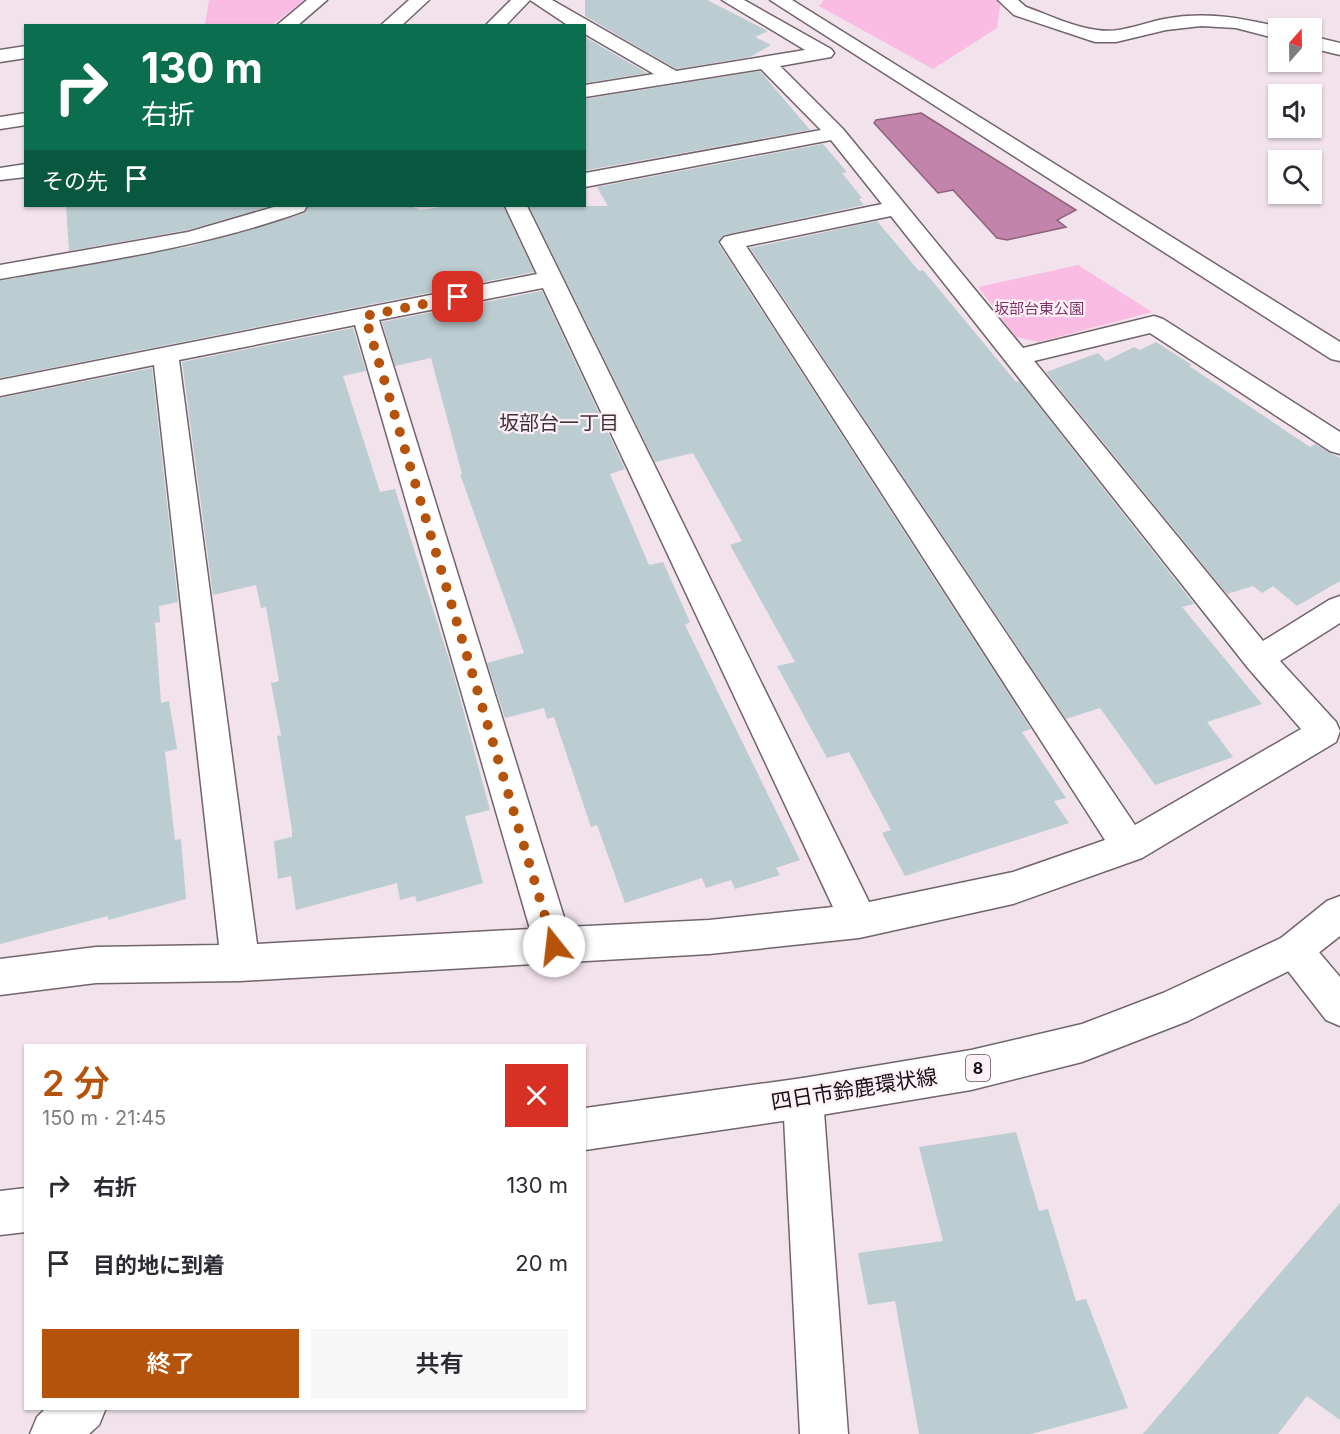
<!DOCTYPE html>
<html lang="ja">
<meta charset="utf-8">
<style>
body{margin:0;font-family:Inter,"Noto Sans JP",sans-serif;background:#f7f7f7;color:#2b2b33;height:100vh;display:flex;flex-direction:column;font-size:22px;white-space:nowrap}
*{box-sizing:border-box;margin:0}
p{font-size:20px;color:#7c7c81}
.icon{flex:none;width:33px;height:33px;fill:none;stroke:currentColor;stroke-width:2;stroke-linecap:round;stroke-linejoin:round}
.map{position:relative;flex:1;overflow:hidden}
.details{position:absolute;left:24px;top:1044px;width:562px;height:366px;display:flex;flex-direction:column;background:#fff;border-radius:0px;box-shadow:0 2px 4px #0004}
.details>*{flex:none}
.banner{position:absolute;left:24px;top:24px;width:562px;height:183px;border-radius:0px;box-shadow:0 2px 4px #0004;background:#0b6e4f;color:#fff;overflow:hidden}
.needle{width:39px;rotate:20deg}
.controls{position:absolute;left:1268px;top:18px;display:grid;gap:12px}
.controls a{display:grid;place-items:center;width:54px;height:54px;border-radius:0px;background:#fff;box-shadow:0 2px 4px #0004;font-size:30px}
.pin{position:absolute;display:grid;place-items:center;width:51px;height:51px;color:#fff;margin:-26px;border-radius:12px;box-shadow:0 3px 9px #0006}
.me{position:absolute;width:66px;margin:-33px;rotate:344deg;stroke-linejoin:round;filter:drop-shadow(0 0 4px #0008)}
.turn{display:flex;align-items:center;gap:21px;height:126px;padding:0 18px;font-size:27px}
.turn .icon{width:78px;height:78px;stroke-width:2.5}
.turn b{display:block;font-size:42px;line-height:51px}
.then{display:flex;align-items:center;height:57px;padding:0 18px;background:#0003;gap:12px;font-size:22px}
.round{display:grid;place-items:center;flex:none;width:63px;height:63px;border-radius:0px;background:#f7f7f7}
.head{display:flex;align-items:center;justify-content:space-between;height:102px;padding:0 18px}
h1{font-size:36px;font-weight:600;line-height:45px;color:#b45309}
.button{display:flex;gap:12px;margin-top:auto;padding:12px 18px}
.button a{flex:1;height:69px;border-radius:0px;background:#b45309;color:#fff;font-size:24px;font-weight:600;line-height:69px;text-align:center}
.button a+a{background:#f7f7f7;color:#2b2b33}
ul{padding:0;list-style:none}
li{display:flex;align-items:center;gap:18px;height:78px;padding:0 18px}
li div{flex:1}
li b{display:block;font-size:22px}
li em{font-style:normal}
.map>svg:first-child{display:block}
.green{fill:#fbbce3}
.water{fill:#c284ab;stroke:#8e617d;stroke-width:1.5}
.building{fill:#bccdd2}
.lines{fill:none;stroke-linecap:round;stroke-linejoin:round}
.minor-casing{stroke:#71646b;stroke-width:3}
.major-casing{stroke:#71646b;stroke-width:3}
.minor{fill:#fff;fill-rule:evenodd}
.major{fill:#fff;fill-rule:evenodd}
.route{stroke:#b45309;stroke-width:10;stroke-dasharray:0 18}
.labels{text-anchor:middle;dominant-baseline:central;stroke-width:4.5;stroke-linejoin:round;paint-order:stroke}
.far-park-label{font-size:15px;fill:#7d3366;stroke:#fff0f8}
.shield{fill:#fff0f8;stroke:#5b5358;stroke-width:1.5}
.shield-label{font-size:16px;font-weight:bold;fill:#151013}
.neighbourhood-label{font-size:20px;fill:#3f333a;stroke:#fff0f8}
.near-street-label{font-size:21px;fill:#151013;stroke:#fff0f8}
</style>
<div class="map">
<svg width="1340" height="1434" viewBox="0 0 1340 1434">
<rect width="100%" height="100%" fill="#f1e2eb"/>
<g class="green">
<path d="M209 0H305L272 25 205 24Z"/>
<path d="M824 0H1001L997 28 933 69 819 6Z"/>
<path d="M1078 265 1152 312 1039 342 1016 337 978 287Z"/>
</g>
<path class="water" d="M921 113 1076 210 1057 220 1066 227 1007 240 997 238 953 190 938 193 874 123 876 120Z"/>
<g class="building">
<path d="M585 0H707L768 31 755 37 771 45 750 57 676 69 585 16Z"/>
<path d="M585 37 647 73 585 83Z"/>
<path d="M760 71 810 130 587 170 585 167V99Z"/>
<path d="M823 144 847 172 842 173 862 198 859 199 864 205 723 235 718 243 1031 729 1022 732 1066 798 1054 801 1069 823 905 876 882 833 891 830 849 752 827 758 777 666 795 662 730 545 742 541 693 453 655 462 529 206H608L597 187Z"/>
<path d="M66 206H271L187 230 69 251Z"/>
<path d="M309 206H410L421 210 448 206H503L534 272 0 378V281L192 246 305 213Z"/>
<path d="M877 221 919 271 923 270 1016 382 1019 381 1194 604 1182 607 1262 704 1207 722 1233 757 1155 785 1100 708 1066 719 750 248Z"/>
<path d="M542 291 625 469 610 474 649 565 663 562 690 622 685 625 800 860 776 868 780 875 735 889 731 880 706 888 702 878 625 903 597 825 591 827 554 717 547 719 544 708 505 718 487 663 524 653 460 474H462L431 358 395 366 382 322Z"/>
<path d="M353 328 366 371 343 376 380 492 395 489 453 672 490 810 465 816 483 883 417 902 415 896 400 900 397 883 296 910 291 876 278 879 274 841 292 837V830L277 736 281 735 271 683 279 681 266 607 261 608 256 585 213 595 182 362Z"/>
<path d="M1156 342 1192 365 1189 366 1310 447 1315 444 1340 458V581L1297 606 1273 586 1262 593 1253 586 1227 594 1046 372 1098 353 1106 361 1134 347 1140 350Z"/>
<path d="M152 368 178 602 159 606 160 622 155 623 161 703 169 701 177 749 165 752 175 840 181 839 186 899 108 920V916L0 944V398Z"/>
<path d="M1016 1132 1039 1211 1048 1209 1076 1301 1086 1299 1128 1408 1031 1434H919L895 1301 868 1305 858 1253 943 1241 919 1147Z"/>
<path d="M1340 1203V1420L1307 1396 1278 1434H1143Z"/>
</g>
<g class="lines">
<defs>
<g id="minor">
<path d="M307 0H327L297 26H276Z"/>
<path d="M409 0H429L401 26H380Z"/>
<path d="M511 0H552L676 71 805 50 722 0H744L831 49 834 53 831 57 780 66 843 129 1023 348 1154 316 1163 319 1340 432V454L1330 451 1150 333 1034 361 1263 641 1329 600 1340 596V623L1280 661 1336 722 1340 731 1336 742 1142 858 1013 904 859 938 709 954 240 981 96 983 0 995V959L96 947 219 945 154 365 0 396V380L537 274 505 206H527L869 902 1013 872 1105 840 720 242 724 237 732 235 882 204 831 140 585 187V173L821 130 761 69 585 97V85L654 74 585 34V26H569L530 0 505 26H485ZM891 216 1248 668 1301 729 1135 825 746 246ZM543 288 833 907 709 920 567 927 379 320ZM355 325 530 929 257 944 179 360Z"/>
<path d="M770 0H792L1340 342V361L1331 359Z"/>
<path d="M998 0H1018L1026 7C1049 15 1073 27 1097 30 1119 34 1143 23 1164 19 1206 11 1243 18 1283 28H1278V39L1236 28 1201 26 1166 30 1116 42H1095L1014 15Z"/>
<path d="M1311 36 1340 43V55L1311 48Z"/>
<path d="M26 46V58L0 62V50Z"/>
<path d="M26 113V125L0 129V117Z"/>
<path d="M26 164V177L0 180V168Z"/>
<path d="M277 206H307L304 211C205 247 103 261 0 279V265L188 232Z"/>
<path d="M1294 932 1307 938 1340 977V1026L1326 1020 1281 962 1275 950 1281 938Z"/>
<path d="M803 1078 817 1084 823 1098 848 1434H800L783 1098 789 1084Z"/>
<path d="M46 1408H106L99 1425 89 1434H30L37 1417Z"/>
</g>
<g id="major">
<path d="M1340 896V936L1307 962 1188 1021 1082 1062 971 1090 803 1118 585 1150V1108L803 1078 971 1050 1082 1024 1163 993 1281 938 1327 901Z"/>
<path d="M26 1188V1232L0 1235V1191Z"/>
</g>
</defs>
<use href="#minor" class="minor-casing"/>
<use href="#major" class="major-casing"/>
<use href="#minor" class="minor"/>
<use href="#major" class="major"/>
</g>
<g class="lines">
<path class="route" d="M458 297 365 316 554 946"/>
</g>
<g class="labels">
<g class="far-park-label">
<text x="1039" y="308">坂部台東公園</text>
</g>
<rect class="shield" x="966" y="1055" width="24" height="26" rx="4.5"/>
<g class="shield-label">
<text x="978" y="1068">8</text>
</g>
<g class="neighbourhood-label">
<text x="559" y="423">坂部台一丁目</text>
</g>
<g class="near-street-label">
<text transform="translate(854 1089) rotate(-9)">四日市鈴鹿環状線</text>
</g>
</g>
</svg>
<div class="controls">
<a><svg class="needle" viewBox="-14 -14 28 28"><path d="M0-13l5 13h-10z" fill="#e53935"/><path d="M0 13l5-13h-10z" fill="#7c7c81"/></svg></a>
<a><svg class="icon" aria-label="sound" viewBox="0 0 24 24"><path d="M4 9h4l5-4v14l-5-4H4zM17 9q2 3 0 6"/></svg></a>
<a><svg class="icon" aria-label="search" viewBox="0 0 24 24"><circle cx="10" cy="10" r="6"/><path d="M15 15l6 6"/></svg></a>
</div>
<div class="pin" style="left:458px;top:297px;background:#d93025"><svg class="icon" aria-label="arrive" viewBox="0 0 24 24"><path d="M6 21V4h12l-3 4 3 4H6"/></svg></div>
<svg class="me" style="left:554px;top:946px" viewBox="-20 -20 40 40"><circle r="19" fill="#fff"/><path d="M0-13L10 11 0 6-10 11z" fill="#b45309"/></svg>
<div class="banner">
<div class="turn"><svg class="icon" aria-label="right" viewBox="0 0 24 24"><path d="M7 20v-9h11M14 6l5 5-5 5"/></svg><div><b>130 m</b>右折</div></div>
<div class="then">その先<svg class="icon" aria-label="arrive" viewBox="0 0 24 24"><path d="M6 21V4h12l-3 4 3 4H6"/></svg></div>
</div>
<section class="details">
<div class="head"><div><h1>2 分</h1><p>150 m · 21:45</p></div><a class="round" style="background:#d93025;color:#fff"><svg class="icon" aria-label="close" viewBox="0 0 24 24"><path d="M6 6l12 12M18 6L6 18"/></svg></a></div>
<ul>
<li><svg class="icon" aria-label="right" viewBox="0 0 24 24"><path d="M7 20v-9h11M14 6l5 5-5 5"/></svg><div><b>右折</b></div><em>130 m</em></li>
<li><svg class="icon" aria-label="arrive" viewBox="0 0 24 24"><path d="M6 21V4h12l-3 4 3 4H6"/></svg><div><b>目的地に到着</b></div><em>20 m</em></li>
</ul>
<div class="button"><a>終了</a><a>共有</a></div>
</section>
</div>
